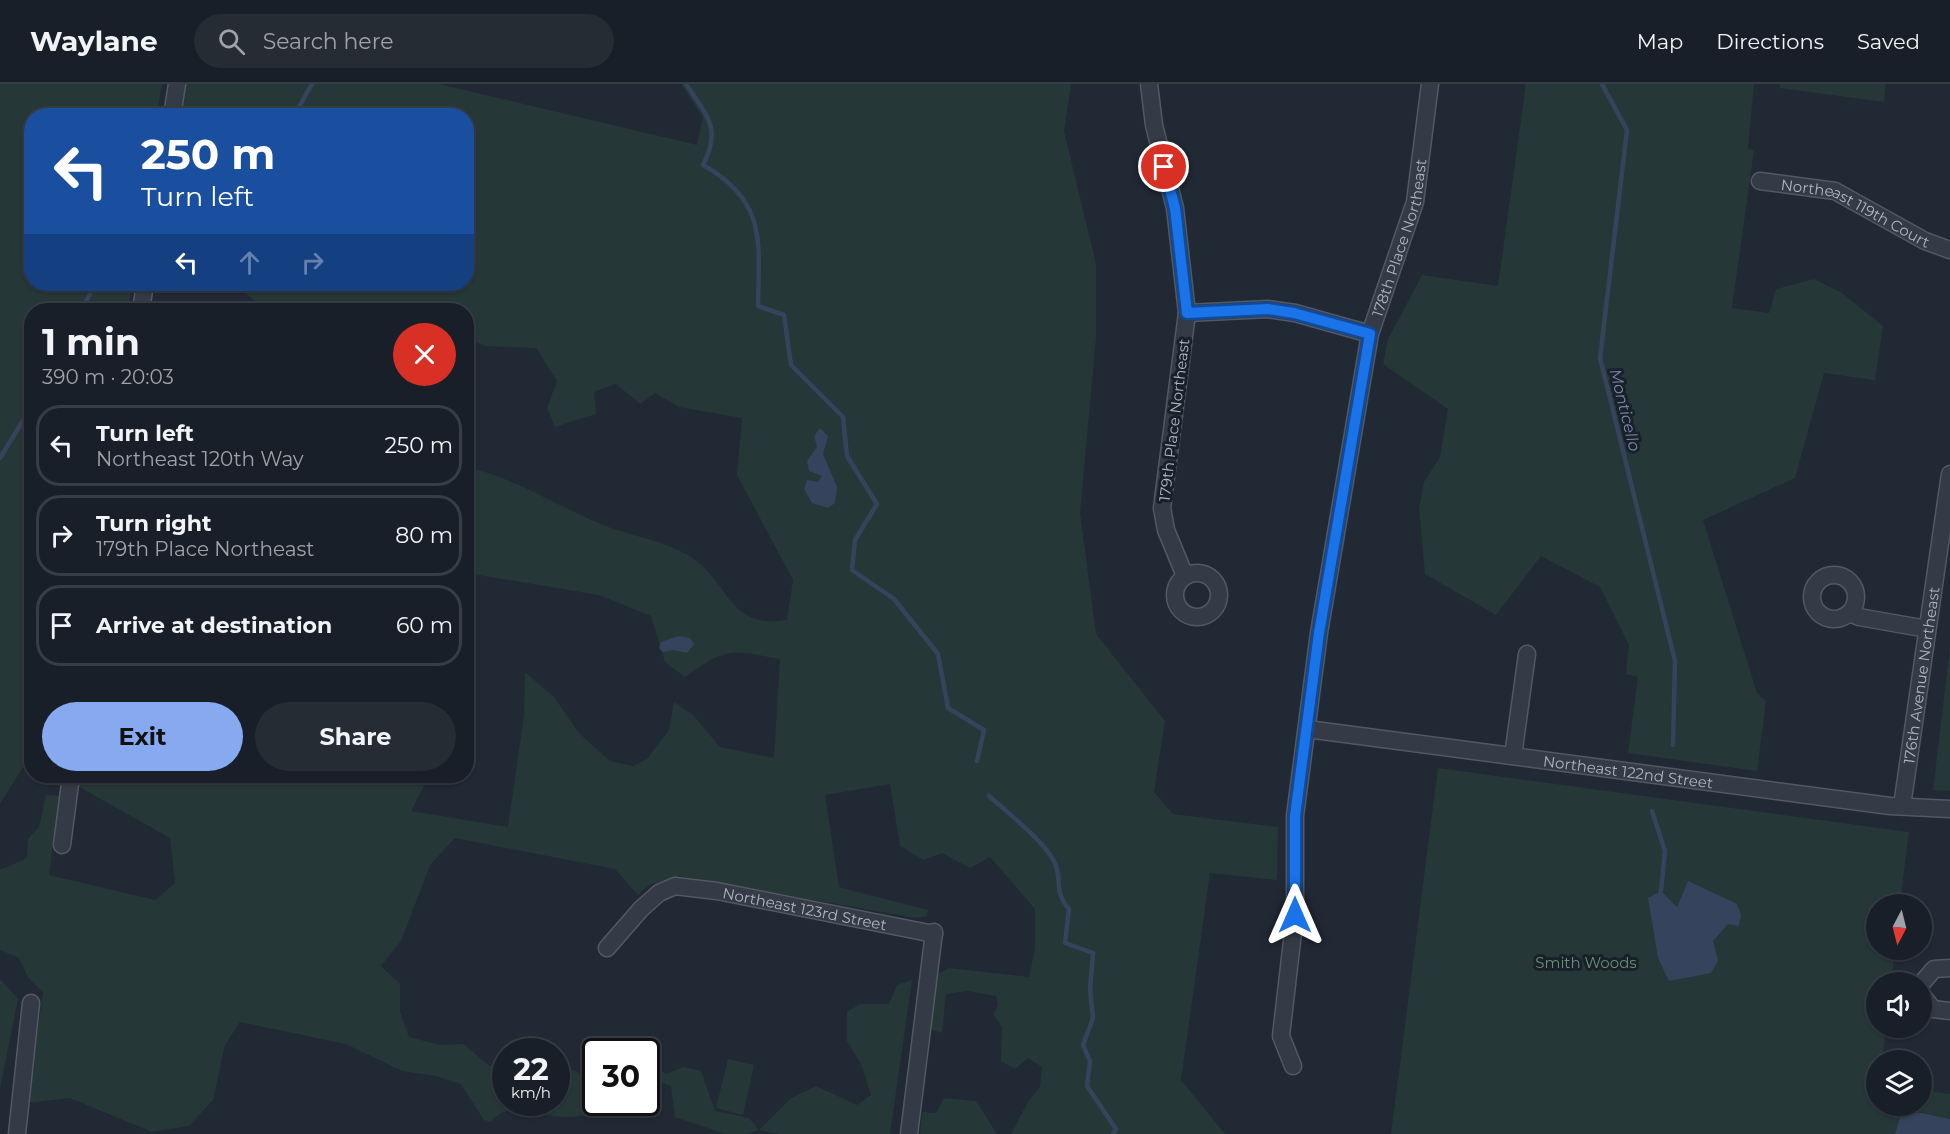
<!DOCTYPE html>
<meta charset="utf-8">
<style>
body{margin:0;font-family:Montserrat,sans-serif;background:#262c34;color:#f1f3f6;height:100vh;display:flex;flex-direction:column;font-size:22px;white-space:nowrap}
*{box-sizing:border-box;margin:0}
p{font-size:20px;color:#9fa2a8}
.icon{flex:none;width:33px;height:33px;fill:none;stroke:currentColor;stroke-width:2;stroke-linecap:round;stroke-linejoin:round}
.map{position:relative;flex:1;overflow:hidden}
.drawer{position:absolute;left:24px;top:219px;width:450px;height:480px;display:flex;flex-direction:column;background:#191f28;border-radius:24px;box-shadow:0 2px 4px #0004,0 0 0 2px #373d45}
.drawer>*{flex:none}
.hud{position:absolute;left:24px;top:24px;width:450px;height:183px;border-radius:24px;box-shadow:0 2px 4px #0004,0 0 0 2px #373d45;background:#1a4fa0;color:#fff;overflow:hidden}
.needle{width:39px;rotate:187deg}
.fabs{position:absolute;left:1866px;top:810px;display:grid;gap:12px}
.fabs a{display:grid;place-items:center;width:66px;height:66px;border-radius:50%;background:#191f28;box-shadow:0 2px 4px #0004,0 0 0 2px #373d45;font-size:30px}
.speed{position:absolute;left:492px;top:954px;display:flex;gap:12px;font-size:30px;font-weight:700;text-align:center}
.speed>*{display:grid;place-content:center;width:78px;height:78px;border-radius:50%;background:#191f28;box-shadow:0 2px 4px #0004,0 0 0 2px #373d45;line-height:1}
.speed small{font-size:15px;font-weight:400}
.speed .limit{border:3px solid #111;border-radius:9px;background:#fff;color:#111}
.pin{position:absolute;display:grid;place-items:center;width:51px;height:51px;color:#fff;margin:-26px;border:3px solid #fff;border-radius:50%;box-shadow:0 2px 6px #0007}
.me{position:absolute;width:66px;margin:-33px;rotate:0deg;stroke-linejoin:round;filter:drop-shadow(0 0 4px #0008)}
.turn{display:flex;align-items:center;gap:21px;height:126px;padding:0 18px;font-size:27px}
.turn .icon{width:78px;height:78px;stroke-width:2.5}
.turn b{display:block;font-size:42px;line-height:51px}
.lanes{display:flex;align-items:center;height:57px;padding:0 18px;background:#0003;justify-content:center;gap:30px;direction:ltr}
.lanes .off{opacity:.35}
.round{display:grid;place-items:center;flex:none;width:63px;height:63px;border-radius:32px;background:#262c34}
.head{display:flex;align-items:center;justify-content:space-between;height:102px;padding:0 18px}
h1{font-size:36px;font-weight:700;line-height:45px}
.cta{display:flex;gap:12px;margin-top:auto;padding:12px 18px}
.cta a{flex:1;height:69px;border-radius:36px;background:#87a9f0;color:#111;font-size:24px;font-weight:700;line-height:69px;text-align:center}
.cta a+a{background:#262c34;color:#f1f3f6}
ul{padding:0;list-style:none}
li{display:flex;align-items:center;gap:18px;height:81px;margin:0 12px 9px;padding:0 6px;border:3px solid #373d45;border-radius:24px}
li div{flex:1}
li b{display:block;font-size:22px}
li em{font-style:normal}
header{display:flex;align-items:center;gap:36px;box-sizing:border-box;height:84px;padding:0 30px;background:#191f28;border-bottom:2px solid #373d45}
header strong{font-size:28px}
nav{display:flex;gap:33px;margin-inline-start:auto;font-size:21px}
.search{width:420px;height:54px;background:#262c34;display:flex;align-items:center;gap:15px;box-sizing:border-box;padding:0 21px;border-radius:33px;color:#9fa2a8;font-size:22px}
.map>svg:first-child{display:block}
.green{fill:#263738}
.water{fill:#36435c}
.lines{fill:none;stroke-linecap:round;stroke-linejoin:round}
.stream{stroke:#36435c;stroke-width:4.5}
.minor-casing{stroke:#525864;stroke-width:19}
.minor{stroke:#343b46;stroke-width:16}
.route-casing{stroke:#114b97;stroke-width:15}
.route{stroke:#1a73e8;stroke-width:10}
.labels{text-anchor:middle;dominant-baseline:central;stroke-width:6;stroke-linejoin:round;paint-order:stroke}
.street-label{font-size:15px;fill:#afb5c3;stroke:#1a202a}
.park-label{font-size:15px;fill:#689174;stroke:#1a202a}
.water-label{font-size:16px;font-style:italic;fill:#798aaa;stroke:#1a202a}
</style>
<header>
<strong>Waylane</strong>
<div class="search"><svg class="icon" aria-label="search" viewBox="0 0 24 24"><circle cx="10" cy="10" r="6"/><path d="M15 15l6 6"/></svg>Search here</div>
<nav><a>Map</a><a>Directions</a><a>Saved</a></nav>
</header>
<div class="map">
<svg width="1950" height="1050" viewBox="0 0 1950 1050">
<rect width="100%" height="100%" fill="#212935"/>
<g class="green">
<path d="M0 0H162L157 31 32 32V200H132L128 226H32L31 670 0 720Z"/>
<path d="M185 0H439L697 61 703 33 681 0H1071L1064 47 1096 180V254L1080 429 1096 550 1165 637 1154 708 1173 730 1278 743 1277 796 1210 789 1181 996 1225 1050H1011L1028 1018 1040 1003 1042 983 1028 974 1015 985 1001 977 1002 943 993 930 998 921 996 912 968 907 946 910 942 949 928 944 936 891 949 884 1029 893 1035 865V825L990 773 970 784 942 769 924 776 900 762 890 700 825 711 839 803 928 826 927 832 916 834 679 792 649 801 638 811 615 785 455 754 430 781 401 857 381 882 400 900V928L409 953 440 961 464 960 489 982 505 977 506 1018H556L557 983 576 987 595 1002 596 1018 625 1019 624 1023C606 1026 587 1032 569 1033 541 1036 515 1011 491 1038L484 1036 461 1000 436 992 402 987 346 960 240 938 225 961 213 1016 189 1042 152 1048 70 1014 27 1019 43 908 28 893 19 874 0 866V786L27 774 28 755 39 743 46 711 59 712 49 791 155 816 175 799 170 754 76 701 77 692H429L411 727 508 743 524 631 525 588 554 613 579 649 610 677 633 682 647 675 669 646 674 618 693 631 720 663 774 674 780 575C732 566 726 563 685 593L665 578 651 532 599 511 467 489V383C514 394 552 419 596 438 627 452 662 455 691 473 730 498 728 546 787 536L793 496 737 391 742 334 679 323 655 309 640 320 616 300 594 308 596 330 555 343 547 324 557 297 536 264 486 262 467 255 466 226H267L244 208 207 200H466V32L180 31Z"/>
<path d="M1526 0H1754L1748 65 1754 66 1732 224 1769 229 1776 205 1814 195 1842 209 1883 242 1875 296 1824 289 1795 394 1703 436 1757 609 1766 617 1757 687 1628 669 1638 593 1626 590 1629 561 1600 503 1541 472 1496 531 1425 490 1419 424 1424 398 1440 373 1448 325 1383 280 1388 255 1422 191 1498 202Z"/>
<path d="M1780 0H1886L1884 18 1780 4Z"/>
<path d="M1950 563V707L1933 706Z"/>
<path d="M1438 684 1909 748 1900 820H1876V866H1895L1891 898H1876V944H1886L1882 976H1876V1022H1922V1006L1950 1010V1035L1907 1026 1901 1030 1895 1050H1391Z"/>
<path d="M0 895 18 915 0 1005Z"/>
<path d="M912 896 890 1050H779L759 1046 747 1050H725L675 1033 671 1002 647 994V976L666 990 684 983 701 987 715 1027 749 1034 759 1046 791 1014 816 1002 857 1021 871 1011 861 980 847 957V928L860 920H889L897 901Z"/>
<path d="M536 952 545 967H523Z"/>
<path d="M728 975 754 981 743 1031 716 1024Z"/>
<path d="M944 1014 976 1017 997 1050H920L922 1028 936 1029Z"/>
</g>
<g class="water">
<path d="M820 344 828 352 823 370 837 403 835 419 828 424 812 419 804 405 807 396 818 398 822 392 809 387 807 377 817 363 814 352Z"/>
<path d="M678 552 690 554 694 560 687 569 673 566 663 568 659 564 661 558Z"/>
<path d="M1688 797 1737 820 1741 831 1739 842 1728 840 1713 857 1718 877 1711 889 1669 897 1658 874 1648 814 1661 807 1677 823Z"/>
<path d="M1907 1026 1950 1035V1050H1895L1901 1030Z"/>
</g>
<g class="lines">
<g class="stream">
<path d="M686 0C707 32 722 44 703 81 767 117 759 158 758 222L784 231 791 281 843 333 847 372 877 420 855 456 852 486 894 515 938 570 948 624 984 646 977 677"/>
<path d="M1602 0 1627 46 1600 274 1675 577 1673 661"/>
<path d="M294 32 312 0"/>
<path d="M82 226 95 200"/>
<path d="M0 374 32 322"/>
<path d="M989 712C1006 727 1050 762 1056 782 1062 801 1054 807 1069 825L1065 859 1093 869 1090 905 1093 934 1083 961 1090 977 1087 1002 1116 1045 1113 1050"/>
<path d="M1652 727 1665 767 1661 807"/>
</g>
<defs>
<g id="minor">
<path d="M1149 0 1154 41 1175 124 1187 229 1162 424 1166 446 1185 492"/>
<path d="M172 32 177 0"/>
<path id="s1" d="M1760 97 1835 107 1925 157 1950 166"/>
<path d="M141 226 145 200"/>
<path d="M1187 229 1268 225 1295 229 1370 250"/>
<circle cx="1197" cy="511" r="22"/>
<circle cx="1834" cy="513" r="22"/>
<path d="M1850 529 1859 533 1927 545"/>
<path id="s2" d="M1307 645 1890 722 1950 725"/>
<path d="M1513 672 1527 570"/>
<path id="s3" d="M1902 722 1950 390"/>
<path d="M62 761 71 692"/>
<path id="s4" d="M607 864 641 825 659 809 675 802 717 807 934 850"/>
<path d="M1922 899 1934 885 1950 884"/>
<path d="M1922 911 1933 925 1950 927"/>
<path id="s5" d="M1293 982 1281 952 1295 831V732L1319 549 1370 250 1415 118 1430 0"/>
<path d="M17 1050 31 919"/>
<path d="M909 1050 934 848"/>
</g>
</defs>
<use href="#minor" class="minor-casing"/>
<use href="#minor" class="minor"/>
</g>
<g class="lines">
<defs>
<path id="route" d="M1164 83 1175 124 1187 229 1268 225 1294 229 1370 250 1319 549 1295 732V831"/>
</defs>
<use href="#route" class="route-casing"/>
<use href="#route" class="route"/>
</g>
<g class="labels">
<g class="street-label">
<text stroke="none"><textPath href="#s1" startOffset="102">Northeast 119th Court</textPath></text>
<text stroke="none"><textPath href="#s5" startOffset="842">178th Place Northeast</textPath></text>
<text transform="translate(1174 336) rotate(-83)">179th Place Northeast</text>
<text stroke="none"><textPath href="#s3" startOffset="132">176th Avenue Northeast</textPath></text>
<text stroke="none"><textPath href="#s2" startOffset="324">Northeast 122nd Street</textPath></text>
<text stroke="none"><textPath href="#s4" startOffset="225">Northeast 123rd Street</textPath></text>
</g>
<g class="park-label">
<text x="1586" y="878">Smith Woods</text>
</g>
<g class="water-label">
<text transform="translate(1625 326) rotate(76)">Monticello</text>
</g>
</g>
</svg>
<div class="fabs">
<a><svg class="needle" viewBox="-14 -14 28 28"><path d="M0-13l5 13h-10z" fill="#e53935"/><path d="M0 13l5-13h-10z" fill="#9fa2a8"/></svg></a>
<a><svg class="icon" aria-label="sound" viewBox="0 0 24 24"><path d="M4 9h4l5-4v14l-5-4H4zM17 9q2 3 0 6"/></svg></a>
<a><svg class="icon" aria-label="layers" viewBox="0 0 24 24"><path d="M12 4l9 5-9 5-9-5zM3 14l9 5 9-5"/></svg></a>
</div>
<div class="speed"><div>22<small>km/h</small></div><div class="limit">30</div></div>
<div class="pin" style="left:1164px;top:83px;background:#d93025"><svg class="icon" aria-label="arrive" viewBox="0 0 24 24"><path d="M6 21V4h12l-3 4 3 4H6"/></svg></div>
<svg class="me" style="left:1295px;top:831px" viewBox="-20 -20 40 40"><path d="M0-17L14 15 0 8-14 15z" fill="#1a73e8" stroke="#fff" stroke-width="4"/></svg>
<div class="hud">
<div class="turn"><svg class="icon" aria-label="left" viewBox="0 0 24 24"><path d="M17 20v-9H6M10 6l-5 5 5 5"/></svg><div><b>250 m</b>Turn left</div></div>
<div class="lanes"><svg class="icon" aria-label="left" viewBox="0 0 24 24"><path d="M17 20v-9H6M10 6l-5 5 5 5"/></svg><svg class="icon off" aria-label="ahead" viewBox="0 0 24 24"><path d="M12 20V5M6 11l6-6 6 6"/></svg><svg class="icon off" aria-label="right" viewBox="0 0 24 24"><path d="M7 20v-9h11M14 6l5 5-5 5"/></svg></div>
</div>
<section class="drawer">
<div class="head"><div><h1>1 min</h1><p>390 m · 20:03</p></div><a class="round" style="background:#d93025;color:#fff"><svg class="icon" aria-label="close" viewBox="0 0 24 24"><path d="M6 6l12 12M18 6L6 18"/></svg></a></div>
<ul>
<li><svg class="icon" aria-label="left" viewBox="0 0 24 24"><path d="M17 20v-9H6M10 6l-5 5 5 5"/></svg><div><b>Turn left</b><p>Northeast 120th Way</p></div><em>250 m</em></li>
<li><svg class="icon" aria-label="right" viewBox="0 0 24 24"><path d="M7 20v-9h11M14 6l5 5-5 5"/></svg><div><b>Turn right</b><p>179th Place Northeast</p></div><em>80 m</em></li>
<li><svg class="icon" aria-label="arrive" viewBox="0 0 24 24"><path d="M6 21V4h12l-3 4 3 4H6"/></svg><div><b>Arrive at destination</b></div><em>60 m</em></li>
</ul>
<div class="cta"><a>Exit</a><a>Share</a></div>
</section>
</div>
